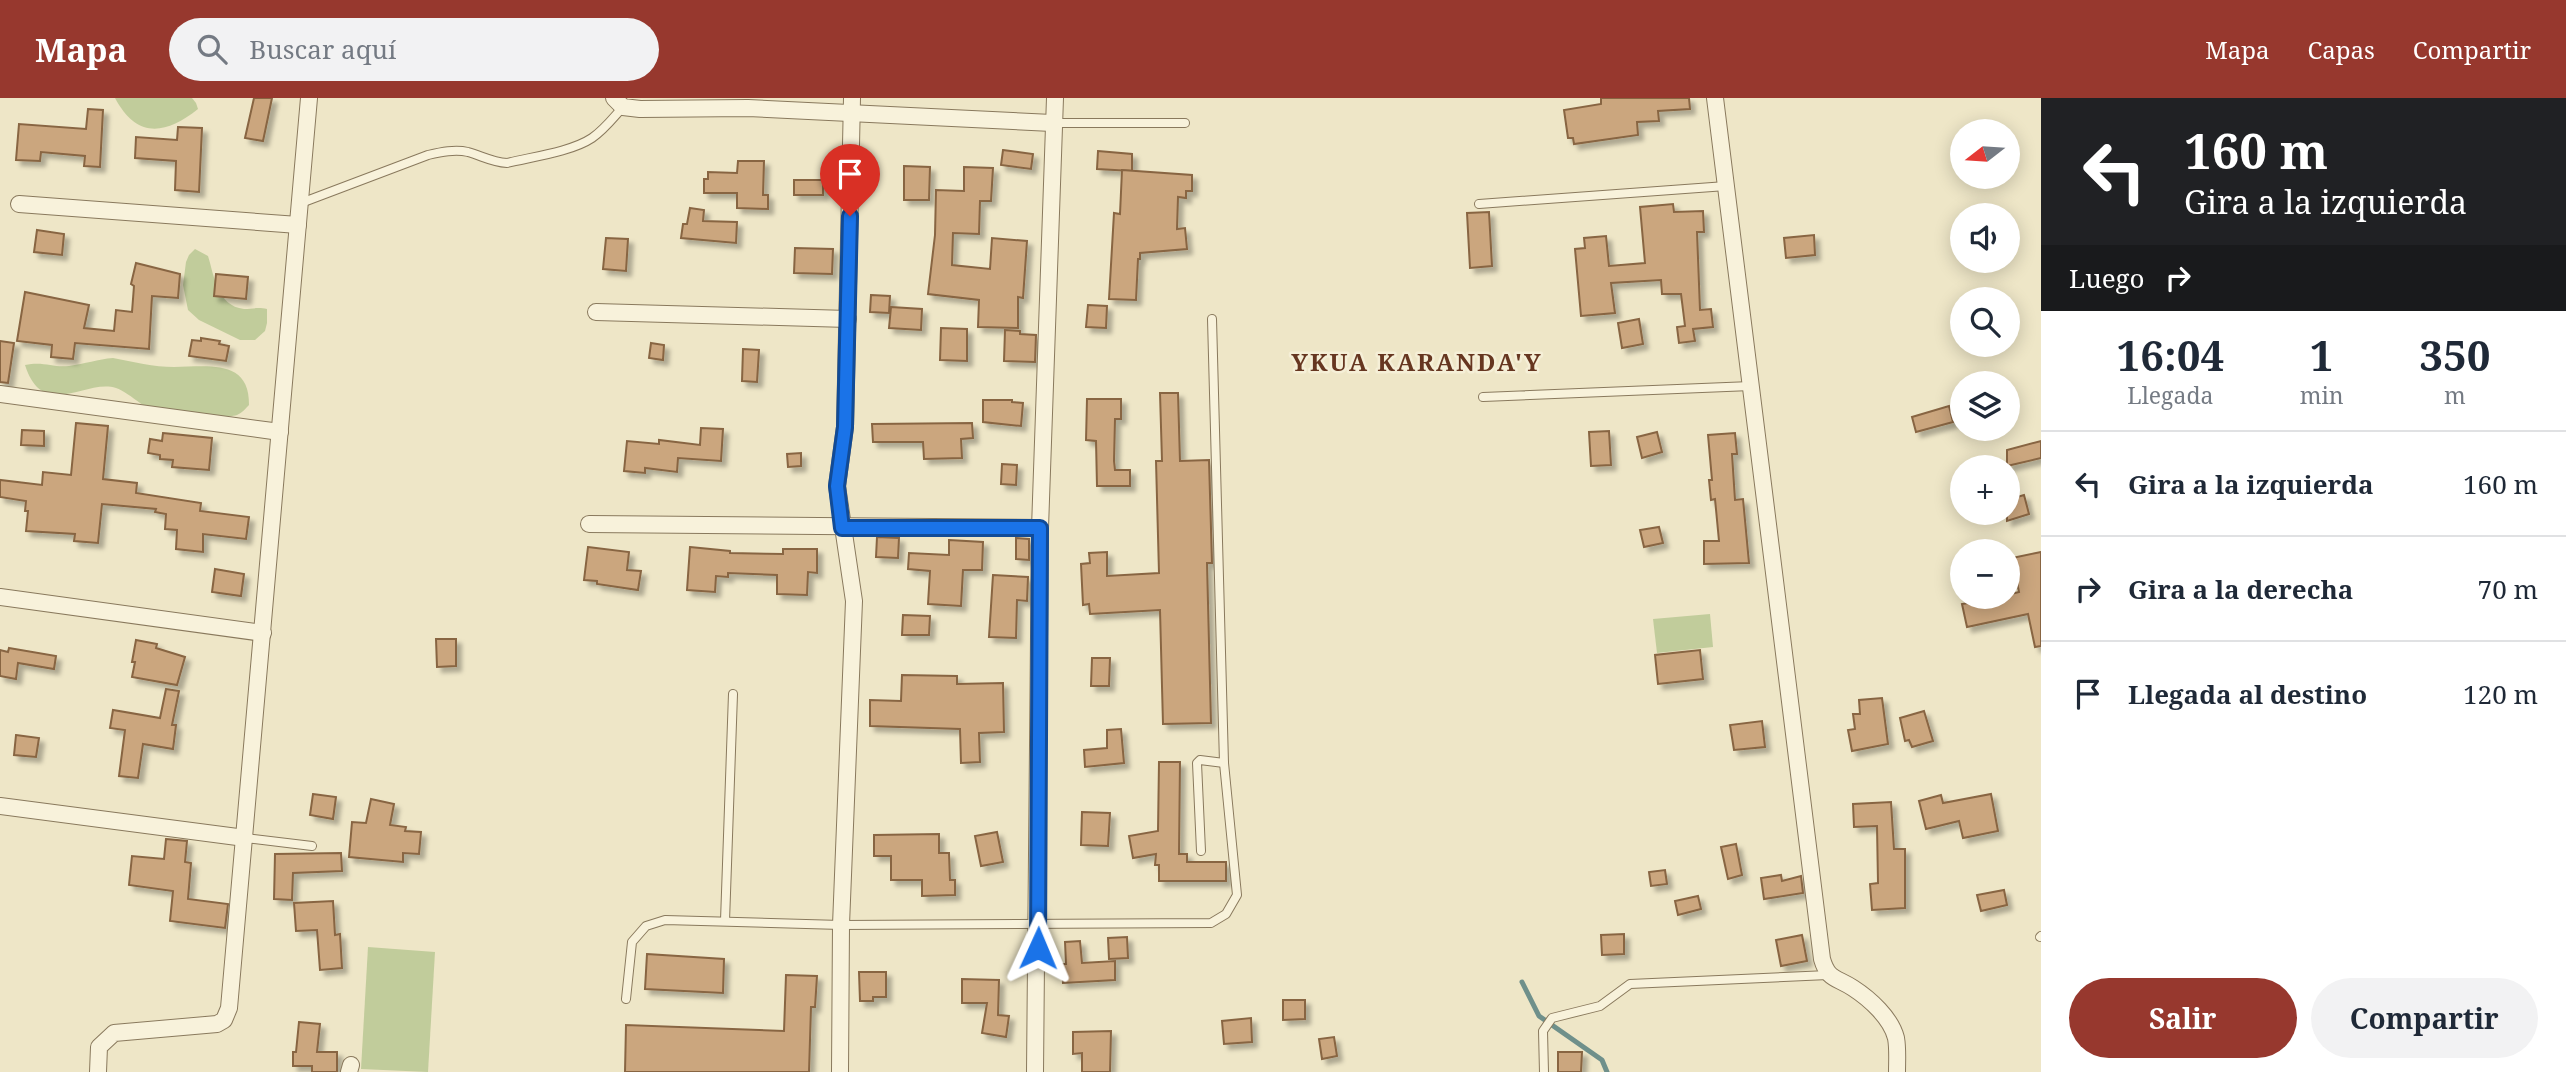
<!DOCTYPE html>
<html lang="es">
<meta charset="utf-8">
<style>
body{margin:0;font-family:"Noto Serif",serif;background:#f2f2f3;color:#1f2937;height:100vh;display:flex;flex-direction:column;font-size:26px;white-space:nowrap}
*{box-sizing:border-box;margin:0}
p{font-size:23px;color:#747a83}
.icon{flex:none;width:38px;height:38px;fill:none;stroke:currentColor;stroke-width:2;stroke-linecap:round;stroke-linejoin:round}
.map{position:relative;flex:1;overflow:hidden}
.drawer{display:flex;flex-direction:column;background:#fff;width:525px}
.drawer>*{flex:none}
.banner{background:#202124;color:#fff;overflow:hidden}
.needle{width:46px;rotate:253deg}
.controls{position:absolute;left:1950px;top:21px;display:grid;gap:14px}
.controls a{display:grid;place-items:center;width:70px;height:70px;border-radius:50%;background:#fff;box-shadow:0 4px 18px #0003;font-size:35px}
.pin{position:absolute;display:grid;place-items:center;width:60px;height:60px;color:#fff;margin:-72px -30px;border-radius:50% 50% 50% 0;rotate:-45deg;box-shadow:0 0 7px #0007}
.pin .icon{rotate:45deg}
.me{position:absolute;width:77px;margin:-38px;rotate:1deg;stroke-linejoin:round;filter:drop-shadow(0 0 5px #0008)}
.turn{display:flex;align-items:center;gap:24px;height:147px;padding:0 28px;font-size:32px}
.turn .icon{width:91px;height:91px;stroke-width:2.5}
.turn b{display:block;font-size:49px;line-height:60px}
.then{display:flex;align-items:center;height:66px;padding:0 28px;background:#0003;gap:14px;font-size:26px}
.eta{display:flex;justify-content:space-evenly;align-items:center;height:119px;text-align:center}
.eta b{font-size:42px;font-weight:700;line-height:49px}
.action{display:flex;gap:14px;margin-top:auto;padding:14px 28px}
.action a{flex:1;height:80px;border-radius:42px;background:#97382e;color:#fff;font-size:28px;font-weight:700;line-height:80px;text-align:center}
.action a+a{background:#f2f2f3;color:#1f2937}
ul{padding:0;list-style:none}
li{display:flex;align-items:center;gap:21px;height:105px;padding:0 28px;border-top:2px solid #e0e1e3}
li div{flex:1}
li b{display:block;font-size:26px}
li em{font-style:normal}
header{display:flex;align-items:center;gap:42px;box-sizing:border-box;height:98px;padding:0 35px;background:#97382e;color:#fff}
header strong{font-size:33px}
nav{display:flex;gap:38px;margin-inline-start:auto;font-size:24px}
.search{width:490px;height:63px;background:#f2f2f3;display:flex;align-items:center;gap:18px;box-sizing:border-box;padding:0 24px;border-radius:38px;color:#747a83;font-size:26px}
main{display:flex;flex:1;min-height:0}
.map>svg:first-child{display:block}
.green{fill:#c1cc9b}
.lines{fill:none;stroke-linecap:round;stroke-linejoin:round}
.stream{stroke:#6f908b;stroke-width:5}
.building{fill:#cba67e;stroke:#886543;stroke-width:2;filter:url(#shadow)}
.lane-casing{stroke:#89795d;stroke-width:10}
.street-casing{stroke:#89795d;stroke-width:18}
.lane{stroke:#f8f2db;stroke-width:8}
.street{stroke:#f8f2db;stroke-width:16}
.route-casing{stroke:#114b97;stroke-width:18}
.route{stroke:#1a73e8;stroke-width:12}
.labels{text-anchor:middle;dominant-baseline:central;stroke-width:5;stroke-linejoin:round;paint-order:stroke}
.district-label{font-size:24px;font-weight:bold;letter-spacing:2px;fill:#663620;stroke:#f5efd7}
</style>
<header>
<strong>Mapa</strong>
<div class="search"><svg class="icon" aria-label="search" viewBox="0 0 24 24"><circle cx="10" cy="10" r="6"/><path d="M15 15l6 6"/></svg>Buscar aquí</div>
<nav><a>Mapa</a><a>Capas</a><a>Compartir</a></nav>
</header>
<main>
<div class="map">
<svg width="2041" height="974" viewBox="0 0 2041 974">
<defs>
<filter id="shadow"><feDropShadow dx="5" dy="5" stdDeviation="2" flood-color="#0004"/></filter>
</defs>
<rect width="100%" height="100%" fill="#eee6c7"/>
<g class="green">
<path d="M115 0H192L196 5 198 11C165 37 137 41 115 0Z"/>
<path d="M195 151 208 158C214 177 217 208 244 211 252 211 258 209 267 211V225L265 233 255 242H240L199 222 188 212 183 187 186 164 189 157Z"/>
<path d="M113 260C133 264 154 269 174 269 206 269 250 260 249 307 246 310 242 315 237 317 227 320 177 322 167 320 151 316 130 295 116 290 86 280 43 324 25 267 44 263 53 270 69 268 85 266 98 261 113 260Z"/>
<path d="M1710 516 1713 549 1657 555 1653 521Z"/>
<path d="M368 849 435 854 428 974 361 971Z"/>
</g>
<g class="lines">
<path class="stream" d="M1522 884 1539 918 1602 962 1607 974"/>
</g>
<g class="building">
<path d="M254 0H272L263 43 245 40Z"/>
<path d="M1601 0H1689L1690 11 1658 13 1659 23 1637 24 1638 37 1574 46 1573 40H1568L1564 12 1601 6Z"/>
<path d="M88 11 103 12 100 69 84 68 85 58 41 54 40 63 16 62 19 26 86 31Z"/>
<path d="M178 29 202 30 199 94 175 92 176 63 135 60 136 39 177 42Z"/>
<path d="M1003 52 1033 56 1031 71 1001 67Z"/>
<path d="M1098 53 1132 56V73L1097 71Z"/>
<path d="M738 63H764L763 97H768V111L737 110V95H704V81H708V74L737 75Z"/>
<path d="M904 68 930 69 929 102H904Z"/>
<path d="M964 69 993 70 991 103H980L979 136 953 135 952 167 990 171 992 140 1027 143 1023 200 1018 199V230L978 229 979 202 928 196 935 137 936 92 964 93Z"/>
<path d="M1122 72 1192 77V93H1186V100L1178 99 1177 131 1185 130 1187 151 1140 155V161H1138L1136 202 1109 201 1114 115 1120 116Z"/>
<rect x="794" y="82" width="29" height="15"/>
<path d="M1673 106 1674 114 1703 113 1704 134H1697L1700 212 1711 211 1713 229 1693 231 1695 243 1679 245 1677 229 1685 228 1681 196H1662L1661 182 1611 185 1615 215 1581 218 1575 151 1585 150 1584 140 1606 138 1609 168 1645 165 1640 109Z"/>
<path d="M690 110 704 112 703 123 737 124 736 145 681 140 683 126H687Z"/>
<path d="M1489 114 1492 168 1470 170 1467 115Z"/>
<path d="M37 132 64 136 62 157 34 154Z"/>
<path d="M1814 137 1815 157 1786 160 1784 140Z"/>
<path d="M606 140 628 141 626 173 603 171Z"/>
<path d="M795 150 833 151 832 176 794 175Z"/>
<path d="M136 165 180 176 178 200 152 198 149 251 75 245 73 261 51 259 52 247 17 243 25 194 89 207 84 230 114 233 116 212 132 214 134 188 131 186Z"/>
<path d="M216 176 248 179 246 201 214 198Z"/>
<path d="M871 197 890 198 889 215 870 214Z"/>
<path d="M1088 207 1107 208 1106 230 1086 229Z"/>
<path d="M891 209 922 211 921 232 889 230Z"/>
<path d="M1639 221 1643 246 1622 250 1618 225Z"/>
<path d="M941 230 967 231V263L940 262Z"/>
<path d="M1005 232 1020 233V236L1036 237 1035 264 1004 263Z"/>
<path d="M201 240 220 243 219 246 229 248 226 263 189 258 192 242 201 243Z"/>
<path d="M0 243 14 245 8 285 0 284Z"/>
<path d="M651 245 664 247 663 262 649 260Z"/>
<path d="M743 251 759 252 757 284 742 283Z"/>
<path d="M1160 295H1178L1180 363 1209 362 1212 465H1207L1211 625 1163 626 1160 512 1090 516 1089 506 1083 507 1081 466 1090 465 1089 455 1107 454V478L1159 475 1156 363H1162Z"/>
<path d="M1087 301H1121V321H1115L1114 363 1115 372H1130V388H1097L1096 343 1086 342Z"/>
<path d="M983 302H1012V304L1023 305 1021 328 983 324Z"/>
<path d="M1949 308 1953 324 1916 334 1912 319Z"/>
<path d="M76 325 108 328 103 381 137 385 136 395 201 405 200 413 249 419 246 441 203 436V454L176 451 177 432 165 431 166 416 155 414 156 411 102 406 98 445 74 443 75 436 26 433 28 413H25L26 403 0 399V382L42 387 43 374 71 377Z"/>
<path d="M972 325 973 340 961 341 962 360 924 361 923 344H873L872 326Z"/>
<path d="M701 330 723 331 721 363 678 360 677 374 645 370V375L624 373 627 343 659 346V342L700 347Z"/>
<path d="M22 332 44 333V348L21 347Z"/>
<path d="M1609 333 1611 367 1591 368 1589 334Z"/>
<path d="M1657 334 1662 354 1642 360 1637 339Z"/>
<path d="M163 335 212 340 209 372 172 369 173 362 160 361V357L148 355 150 341 162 343Z"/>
<path d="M1735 335 1737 356H1732L1735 402 1743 401 1749 465 1704 466V443H1719L1715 401 1711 402 1709 382H1712L1708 337Z"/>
<path d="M2041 343V360L2007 368V352Z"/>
<path d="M801 355V368L788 369 787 356Z"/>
<path d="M1002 366 1017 367 1016 387 1001 386Z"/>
<path d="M2024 397 2029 416 2007 423V402Z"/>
<path d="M1659 429 1663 445 1644 449 1640 432Z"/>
<path d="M877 439 899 440 898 460 876 459Z"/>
<path d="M1016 440 1029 441V462L1016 461Z"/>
<path d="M949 442 983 444 982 472H963L961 508 928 506 930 473 908 471 909 455 949 457Z"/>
<path d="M588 449 629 454 627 472 641 473 638 492 597 486V483L584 482Z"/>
<path d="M690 449 730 453V455L783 456V451H817V475L808 474 807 497 777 496V477L728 475V479L716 478 715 494 687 492Z"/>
<path d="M2041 454V548L2035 549 2028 516 1967 529 1962 506 2007 499V497L2019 494 2012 460Z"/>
<path d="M215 471 244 476 241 498 212 494Z"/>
<path d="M993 477 1028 479 1027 503 1017 502 1016 540 989 539Z"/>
<path d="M903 517 930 518 929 537H902Z"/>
<path d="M436 541H456V568L437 569Z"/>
<path d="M136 542 157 546 156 550 185 559 177 587 132 579 135 564H132Z"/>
<path d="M9 550 56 558 54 571 18 565 16 581 0 578V552L8 554Z"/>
<path d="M1700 552 1703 581 1658 586 1655 557Z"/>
<path d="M1092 560H1110L1109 588H1091Z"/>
<path d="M902 577 957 578V586L1003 585 1004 634 979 635 980 664 961 665 960 631 870 628V602L901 603Z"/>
<path d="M166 591 179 593 172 627H176L173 651 143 646 138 680 119 678 125 632 110 630 113 612 160 620Z"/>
<path d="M1882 600 1888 646 1852 653 1848 632 1855 631 1853 616H1860L1859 602Z"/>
<path d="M1924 613 1933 643 1912 649 1909 642 1905 643 1900 620Z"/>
<path d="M1762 623 1765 649 1734 652 1730 627Z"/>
<path d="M1121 631 1124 665 1085 669 1084 652 1107 650V632Z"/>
<path d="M16 637 39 640 36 659 14 657Z"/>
<path d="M1159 664H1180L1179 756H1187V764H1226V783H1159V767H1155L1156 756 1133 760 1129 738 1158 733Z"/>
<path d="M313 696 336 699 333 721 310 717Z"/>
<path d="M1991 696 1998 733 1963 740 1959 723 1926 731 1919 703 1941 697 1943 705Z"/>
<path d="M371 701 394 706 390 727 406 729 405 733 421 734 419 756 403 755V764L349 759 352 724 366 725Z"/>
<path d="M1891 704 1894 751H1905V810L1872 812 1870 786 1878 785 1877 728 1854 729 1853 706Z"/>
<path d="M1082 714 1110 715 1108 748 1081 747Z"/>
<path d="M997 734 1003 764 981 768 975 738Z"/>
<path d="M939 736V755H949L950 782H955V797L922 798V782H891V758H874V737Z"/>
<path d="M166 741 187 743 185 764 191 765 188 801 228 806 225 830 170 823 173 793 129 787 132 758 164 761Z"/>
<path d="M1736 746 1742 777 1728 781 1721 749Z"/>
<path d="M341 755 342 773 293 775 292 802 274 801 275 756Z"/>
<path d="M1665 772 1667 786 1651 788 1649 774Z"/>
<path d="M1781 777 1782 783 1801 778 1803 795 1764 801 1761 780Z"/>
<path d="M2004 792 2007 807 1981 813 1977 797Z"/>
<path d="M1698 798 1701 811 1678 817 1675 803Z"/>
<path d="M333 803 335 837 340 836 342 870 320 872 317 832 296 833 294 805Z"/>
<path d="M1624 836V856L1602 857 1601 837Z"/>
<path d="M1802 837 1807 863 1781 868 1776 842Z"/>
<path d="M1127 839 1128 860 1109 861 1108 840Z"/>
<path d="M1080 843 1082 865 1115 863V882L1063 885 1062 866H1066L1065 844Z"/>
<path d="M647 856 724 861 723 895 645 891Z"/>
<path d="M859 874H886V899H873V903H860Z"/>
<path d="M786 877 817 878 815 909H811L809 974H625L626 927 784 933Z"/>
<path d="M962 881 999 882 998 917 1009 918 1006 939 982 935 987 905H962Z"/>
<path d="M1283 902H1305V921L1283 922Z"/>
<path d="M1251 920 1252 944 1224 946 1222 923Z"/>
<path d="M299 924 320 926 317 954H337V974H312V968H293V954H296Z"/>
<path d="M1111 933 1110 974H1082V955L1073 956V934Z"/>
<path d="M1334 939 1337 958 1322 961 1319 941Z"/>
<path d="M1558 954H1582L1581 974H1558Z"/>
</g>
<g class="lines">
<defs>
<g id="lane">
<path d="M1052 25H1185"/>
<path d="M301 105 428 57C441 54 455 51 468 54 482 58 492 64 507 65 531 59 571 54 592 40 604 32 613 20 623 9"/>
<path d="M1479 106 1726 88"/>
<path d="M1483 299 1751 288"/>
<path d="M245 740 312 748"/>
<path d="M1201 753 1197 665 1200 662 1224 665"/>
<path d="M725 823 733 596"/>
<path d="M2040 839 2041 838"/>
<path d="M626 901 632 844 646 828 665 822 841 827 1211 825 1226 816 1237 797 1224 665 1212 221"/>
<path d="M1544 974 1543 933 1552 920 1600 908 1630 886 1828 877"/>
</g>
<g id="street">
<path d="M614 0 623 9 640 11 748 10 1052 25"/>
<path d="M1715 0 1822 861C1828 882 1836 879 1853 890 1870 901 1891 920 1896 940 1898 951 1897 963 1897 974"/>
<path d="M19 106 298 127"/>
<path d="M596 214 848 221"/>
<path d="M0 296 280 334"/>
<path d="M589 426 1040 430"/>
<path d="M0 499 263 535"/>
<path d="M0 708 245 740"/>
<path d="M98 974 99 949 114 935 217 926 224 922 229 910 309 0"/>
<path d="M349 974 351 967"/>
<path d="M840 974 841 827 854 503 837 388 845 329 852 0"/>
<path d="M1035 974 1040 430 1055 0"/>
</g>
</defs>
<use href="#lane" class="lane-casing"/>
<use href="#street" class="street-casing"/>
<use href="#lane" class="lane"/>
<use href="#street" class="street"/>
</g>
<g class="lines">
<defs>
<path id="route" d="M850 118 845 329 837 388 842 430H1040L1038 850"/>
</defs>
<use href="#route" class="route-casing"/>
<use href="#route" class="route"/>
</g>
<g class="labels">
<g class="district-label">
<text x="1417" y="263">YKUA KARANDA'Y</text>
</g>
</g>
</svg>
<div class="controls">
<a><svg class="needle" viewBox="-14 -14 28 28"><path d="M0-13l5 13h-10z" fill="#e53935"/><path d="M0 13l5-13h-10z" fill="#747a83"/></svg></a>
<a><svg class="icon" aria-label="sound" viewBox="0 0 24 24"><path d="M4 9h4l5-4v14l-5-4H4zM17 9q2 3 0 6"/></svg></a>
<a><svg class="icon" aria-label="search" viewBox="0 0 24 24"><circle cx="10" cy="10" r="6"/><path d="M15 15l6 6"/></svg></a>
<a><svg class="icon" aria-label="layers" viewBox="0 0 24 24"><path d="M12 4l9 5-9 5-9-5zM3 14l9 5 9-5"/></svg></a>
<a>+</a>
<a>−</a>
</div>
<div class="pin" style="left:850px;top:118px;background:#d93025"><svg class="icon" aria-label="arrive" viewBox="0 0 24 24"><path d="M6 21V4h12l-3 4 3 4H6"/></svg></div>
<svg class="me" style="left:1038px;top:850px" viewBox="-20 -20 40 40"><path d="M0-17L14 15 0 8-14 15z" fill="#1a73e8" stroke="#fff" stroke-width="4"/></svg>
</div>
<section class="drawer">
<div class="banner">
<div class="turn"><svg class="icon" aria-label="left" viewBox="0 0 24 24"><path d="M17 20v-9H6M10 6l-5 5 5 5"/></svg><div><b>160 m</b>Gira a la izquierda</div></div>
<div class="then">Luego<svg class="icon" aria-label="right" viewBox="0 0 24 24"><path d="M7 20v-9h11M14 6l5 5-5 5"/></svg></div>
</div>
<div class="eta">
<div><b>16:04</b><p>Llegada</p></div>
<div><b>1</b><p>min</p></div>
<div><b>350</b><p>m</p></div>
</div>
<ul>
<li><svg class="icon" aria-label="left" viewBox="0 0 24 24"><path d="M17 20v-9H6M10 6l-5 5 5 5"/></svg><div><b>Gira a la izquierda</b></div><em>160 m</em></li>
<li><svg class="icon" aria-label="right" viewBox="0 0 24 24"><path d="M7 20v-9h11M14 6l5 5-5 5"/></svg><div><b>Gira a la derecha</b></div><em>70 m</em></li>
<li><svg class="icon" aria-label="arrive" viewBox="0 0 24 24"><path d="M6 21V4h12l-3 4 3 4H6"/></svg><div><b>Llegada al destino</b></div><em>120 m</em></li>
</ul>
<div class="action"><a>Salir</a><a>Compartir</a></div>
</section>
</main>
